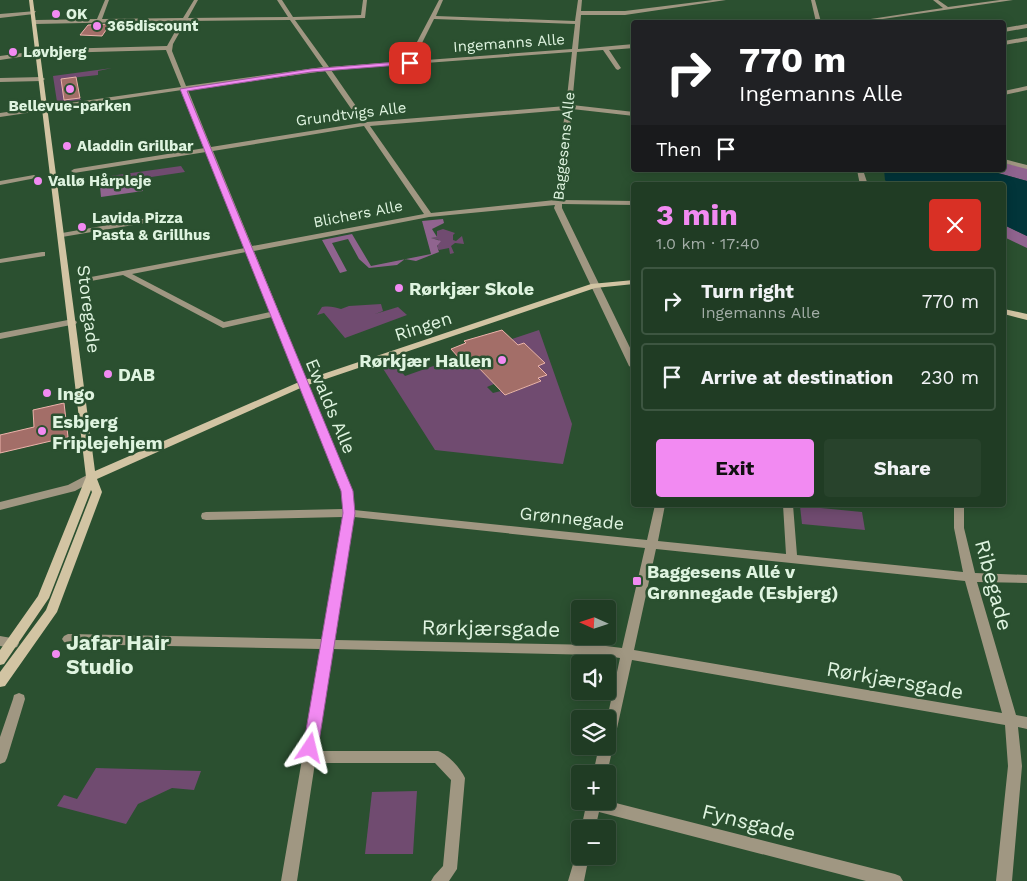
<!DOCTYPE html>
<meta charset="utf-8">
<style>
body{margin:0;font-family:"Work Sans",sans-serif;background:#28432c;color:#f1f3f6;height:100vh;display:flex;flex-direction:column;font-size:19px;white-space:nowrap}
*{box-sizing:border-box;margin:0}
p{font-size:16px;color:#a2ada6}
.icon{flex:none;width:28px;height:28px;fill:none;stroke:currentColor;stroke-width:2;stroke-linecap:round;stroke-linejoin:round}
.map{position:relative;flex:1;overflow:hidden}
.panel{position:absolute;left:631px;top:182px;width:375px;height:325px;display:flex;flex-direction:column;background:#203c24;border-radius:5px;box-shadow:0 2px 12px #0003,0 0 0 1px #3d5641}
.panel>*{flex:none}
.banner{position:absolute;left:631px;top:20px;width:375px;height:152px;border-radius:5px;box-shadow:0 2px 12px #0003,0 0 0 1px #3d5641;background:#202124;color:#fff;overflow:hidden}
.needle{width:32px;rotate:273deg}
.tools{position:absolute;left:571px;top:600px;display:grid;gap:10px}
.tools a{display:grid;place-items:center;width:45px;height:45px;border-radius:5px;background:#203c24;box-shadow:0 2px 12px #0003,0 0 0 1px #3d5641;font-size:25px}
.pin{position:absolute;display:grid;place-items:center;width:42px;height:42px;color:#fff;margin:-21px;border-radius:10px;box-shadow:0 2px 8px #0006}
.me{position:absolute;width:55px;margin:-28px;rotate:10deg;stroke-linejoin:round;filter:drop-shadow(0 0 4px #0008)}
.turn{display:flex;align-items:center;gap:18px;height:105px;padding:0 25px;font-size:22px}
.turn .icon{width:65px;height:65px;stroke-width:2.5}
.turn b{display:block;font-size:35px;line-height:42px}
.then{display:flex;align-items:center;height:48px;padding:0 25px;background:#0003;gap:10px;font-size:19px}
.round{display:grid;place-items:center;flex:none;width:52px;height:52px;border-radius:5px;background:#28432c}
.head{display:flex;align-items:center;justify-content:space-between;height:85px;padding:0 25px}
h1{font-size:30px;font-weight:700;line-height:38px;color:#f28af2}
.primary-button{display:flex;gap:10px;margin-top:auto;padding:10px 25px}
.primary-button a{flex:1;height:58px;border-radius:5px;background:#f28af2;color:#111;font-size:20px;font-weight:700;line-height:58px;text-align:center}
.primary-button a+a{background:#28432c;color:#f1f3f6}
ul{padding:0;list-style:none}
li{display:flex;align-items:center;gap:15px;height:68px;margin:0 10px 8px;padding:0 15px;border:2px solid #3d5641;border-radius:5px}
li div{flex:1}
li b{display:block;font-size:19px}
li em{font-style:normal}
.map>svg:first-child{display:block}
.green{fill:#704b70}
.forest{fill:#90648f}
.water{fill:#02353a}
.building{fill:#a36e68;stroke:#edb3ab}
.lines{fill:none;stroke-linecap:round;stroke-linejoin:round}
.street{fill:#a09782;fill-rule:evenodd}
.secondary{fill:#d2c4a3;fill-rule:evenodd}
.route{fill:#f28af2;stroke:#9d5a9d}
.poi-dot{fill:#f28af2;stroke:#2b5030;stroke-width:2}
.labels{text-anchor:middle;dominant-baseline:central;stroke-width:5;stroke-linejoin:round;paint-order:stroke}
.far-poi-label{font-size:15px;font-weight:bold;fill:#dff4e0;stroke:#2b5030;text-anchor:start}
.far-street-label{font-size:15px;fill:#dff4e0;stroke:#2b5030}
.poi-label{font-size:18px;font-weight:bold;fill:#dff4e0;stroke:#2b5030;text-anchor:start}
.street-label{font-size:18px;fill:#dff4e0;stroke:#2b5030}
.near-street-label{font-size:21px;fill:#dff4e0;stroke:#2b5030}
.near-poi-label{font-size:21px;font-weight:bold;fill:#dff4e0;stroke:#2b5030;text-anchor:start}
</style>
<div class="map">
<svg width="1027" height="881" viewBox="0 0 1027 881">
<rect width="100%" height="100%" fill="#2b5030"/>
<g class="green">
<path d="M112 68 98 71V75L61 79 64 100 80 98 81 100 57 102 53 76Z"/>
<path d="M181 166 185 172 104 184 103 177Z"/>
<path d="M443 229 455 233 453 235V240L456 241 462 236 464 244 455 243 451 246 454 253 450 254 449 248 439 250 437 248 439 240 430 238 437 237V231Z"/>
<path d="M381 304 383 311 375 314 398 307 407 315 345 338 324 313 317 315 322 307C330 306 334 307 341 309L349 306Z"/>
<path d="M539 330 572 424 563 464 435 450 382 367 394 363 405 376 459 357 475 364 494 384 487 387 493 393 501 391 506 395 541 381 538 378 547 375 538 366 545 363 524 343 518 345 512 339Z"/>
<path d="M800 506 862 512 865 530 802 524Z"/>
<path d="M96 768 201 771 194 790 172 788 138 804 126 824 57 806 64 795 77 799Z"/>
<path d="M417 791 413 854H365L372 792Z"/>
</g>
<g class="forest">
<path d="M1004 163 1027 168V181L987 170H1004Z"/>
<path d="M141 180 143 191 101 197 100 186Z"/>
<path d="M443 219 444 223 432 229 437 237 431 238 441 241 437 246 439 252 416 261 405 259 397 265 369 268 359 259 348 239 332 243 347 271 340 273 322 240 352 234 371 266 431 254 422 221Z"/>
<path d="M1004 225 1027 236V248L1004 237Z"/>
</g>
<path class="water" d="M884 170H987L1027 181V236L1004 225V185H889L885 180Z"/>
<g class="building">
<path d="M110 24 102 36 80 35 88 25Z"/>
<path d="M76 77 80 98 64 100 61 79Z"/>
<path d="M502 330 518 345 524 343 545 363 538 366 547 375 538 378 541 381 505 395 475 364 467 367 451 349 466 343 464 341Z"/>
<path d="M64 403 68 437 0 453V435L34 427 33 410Z"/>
</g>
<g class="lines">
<g class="street">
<path d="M105 0H109L102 19 183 18 194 0H198L188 18 288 17 277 0H282L293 17 361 15 363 0H367L365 18 295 20 329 67 407 61 439 0H443L436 16 575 21 578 0H582L581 11H625L713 0H726L625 15H581L578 49 634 44V48L609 50 621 68 618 70 616 69 603 50 577 52 572 105 634 112V116L572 109 562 200 634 201V205L562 204V208L634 356V369L629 366 554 208 555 205 429 217 254 251 352 491 354 510 647 540 655 505H665L658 541 786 554 783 505H793L797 555 963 572 954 528V505H964V528L975 573 1027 575V583L977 582 1016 715 1027 717V729L1018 727 1022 766 1012 881H996L1008 766 1005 725 632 660 607 774H593L599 746H608L607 719 620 658 598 655 333 649 317 751H438C448 754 461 769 465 778L457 869 449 881H431L434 876 443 866 451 780 435 763H315L297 881H281L321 649 68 644 64 642 62 639 64 636 68 634 322 639 343 517 206 520 202 519 201 516 202 513 206 512 343 509 342 491 272 317 223 328 123 275 91 281 87 279 91 277 245 248 206 152 74 173 71 171 74 169 205 148 182 90 0 117V113L181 87 166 50 56 53 53 51 56 49 167 46 181 21 35 24 32 22 35 20 97 19ZM434 19 575 24 572 49 413 61ZM290 20 323 67 186 86 172 51 173 44 186 21ZM572 52 566 106 367 122 331 70ZM325 71 361 123 211 147 188 90ZM565 110 555 200 431 213 370 126ZM364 126 424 214 252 246 213 151ZM246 252 270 312 224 322 132 274ZM354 517 645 548 622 648 598 645 335 640ZM656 549 965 581 1002 713 634 650Z"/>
<path d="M811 0H815L821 22H816Z"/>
<path d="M933 0H938L948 7 1000 0H1013L862 22H851L943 8Z"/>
<path d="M36 11 34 14 0 18V14Z"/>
<path d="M1027 24V28L1004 32V28Z"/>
<path d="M1027 37V41L1004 45V41Z"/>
<path d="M37 51 39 52V54L0 60V56Z"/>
<path d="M0 78 42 77 45 79 42 81 0 82Z"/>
<path d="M1027 86V90L1004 95V91Z"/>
<path d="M1004 159 1027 165V169L1004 163Z"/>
<path d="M857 170H863L868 185H860Z"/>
<path d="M34 175 37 177 36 178 0 185V181Z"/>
<path d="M154 217H157V221L62 237 58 235 62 233Z"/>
<path d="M42 252H45V256L0 263V259Z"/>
<path d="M73 319 77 322 76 324 0 339V333Z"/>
<path d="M91 473 96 477 95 480 75 491 0 510V502L68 485Z"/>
<path d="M0 636 17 639 19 643 17 647 13 648 0 646Z"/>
<path d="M19 693 24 695 25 699 7 758 5 762 0 764V737L13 699 14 695Z"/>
<path d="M587 801H608L895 874 900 876 903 881H866L599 812 595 829H581Z"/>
<path d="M580 850V856H589L584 881H568L577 851Z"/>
</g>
<g class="secondary">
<path d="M29 0H33L95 471 299 382 591 284 634 280V284L595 288 305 386 97 479 102 492 57 612 5 686 0 687V672L46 610 92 492 91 490 49 598 4 664 0 665V650L38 596 86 477Z"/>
<path d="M1004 309 1027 314V320L1004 314Z"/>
</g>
</g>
<path class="route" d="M410 61 412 64 311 72 187 91 353 491 355 513 318 748 316 753 310 755 305 753 303 748 343 513 341 491 180 89 311 69Z"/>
<g class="poi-dot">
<circle cx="56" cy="14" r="5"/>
<circle cx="97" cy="26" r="5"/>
<circle cx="13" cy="52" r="5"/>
<circle cx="70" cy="89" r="5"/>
<circle cx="67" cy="146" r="5"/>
<circle cx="38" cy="181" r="5"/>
<circle cx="82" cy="227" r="5"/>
<circle cx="399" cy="288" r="5"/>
<circle cx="502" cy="360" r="5"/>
<circle cx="108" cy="374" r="5"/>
<circle cx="47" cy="393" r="5"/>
<circle cx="42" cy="431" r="5"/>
<rect x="632" y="576" width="10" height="10" rx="2.5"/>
<circle cx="56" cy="654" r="5"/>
</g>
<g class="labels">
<g class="far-poi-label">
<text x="66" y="14">OK</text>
<text x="107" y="26">365discount</text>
<text x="23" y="52">Løvbjerg</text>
<text x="70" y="106" text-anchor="middle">Bellevue-parken</text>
<text x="77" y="146">Aladdin Grillbar</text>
<text x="48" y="181">Vallø Hårpleje</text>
<text x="92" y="218">Lavida Pizza<tspan x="92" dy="17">Pasta &amp; Grillhus</tspan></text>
</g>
<g class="far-street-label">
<text transform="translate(509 43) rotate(-4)">Ingemanns Alle</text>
<text transform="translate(351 114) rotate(-7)">Grundtvigs Alle</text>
<text transform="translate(564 146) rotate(-84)">Baggesens Alle</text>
<text transform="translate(358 214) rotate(-11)">Blichers Alle</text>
</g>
<g class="poi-label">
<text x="409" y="288">Rørkjær Skole</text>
<text x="492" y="360" text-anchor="end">Rørkjær Hallen</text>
<text x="118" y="374">DAB</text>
<text x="57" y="393">Ingo</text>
<text x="52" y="421">Esbjerg<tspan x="52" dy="21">Friplejehjem</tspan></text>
<text x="647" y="571">Baggesens Allé v<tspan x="647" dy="21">Grønnegade (Esbjerg)</tspan></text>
</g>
<g class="street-label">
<text transform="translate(89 309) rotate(83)">Storegade</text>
<text transform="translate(423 326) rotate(-18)">Ringen</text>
<text transform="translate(331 406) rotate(67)">Ewalds Alle</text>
<text transform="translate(572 518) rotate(6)">Grønnegade</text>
</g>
<g class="near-street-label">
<text transform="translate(994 585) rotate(75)">Ribegade</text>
<text transform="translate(491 628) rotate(1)">Rørkjærsgade</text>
<text transform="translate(895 680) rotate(10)">Rørkjærsgade</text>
<text transform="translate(749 822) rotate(14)">Fynsgade</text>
</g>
<g class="near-poi-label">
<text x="66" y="642">Jafar Hair<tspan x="66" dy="24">Studio</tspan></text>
</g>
</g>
</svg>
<div class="tools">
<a><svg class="needle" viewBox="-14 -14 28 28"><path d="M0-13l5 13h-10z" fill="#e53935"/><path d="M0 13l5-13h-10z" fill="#a2ada6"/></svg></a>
<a><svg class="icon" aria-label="sound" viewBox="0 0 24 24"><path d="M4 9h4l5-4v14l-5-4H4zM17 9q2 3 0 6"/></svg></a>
<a><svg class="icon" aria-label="layers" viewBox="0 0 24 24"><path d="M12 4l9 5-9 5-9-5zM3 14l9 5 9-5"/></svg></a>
<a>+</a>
<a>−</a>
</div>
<div class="pin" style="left:410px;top:63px;background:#d93025"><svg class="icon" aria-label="arrive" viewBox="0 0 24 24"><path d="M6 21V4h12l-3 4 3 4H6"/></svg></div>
<svg class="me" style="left:310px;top:748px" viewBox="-20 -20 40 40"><path d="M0-17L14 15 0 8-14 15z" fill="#f28af2" stroke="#fff" stroke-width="4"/></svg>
<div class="banner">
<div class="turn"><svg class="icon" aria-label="right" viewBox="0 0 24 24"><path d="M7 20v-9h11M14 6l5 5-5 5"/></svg><div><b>770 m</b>Ingemanns Alle</div></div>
<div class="then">Then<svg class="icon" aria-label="arrive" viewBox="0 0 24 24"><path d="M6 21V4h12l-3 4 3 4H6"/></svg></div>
</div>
<section class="panel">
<div class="head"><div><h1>3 min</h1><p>1.0 km · 17:40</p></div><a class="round" style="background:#d93025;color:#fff"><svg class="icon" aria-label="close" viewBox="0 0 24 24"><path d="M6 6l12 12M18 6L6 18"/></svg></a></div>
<ul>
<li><svg class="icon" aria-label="right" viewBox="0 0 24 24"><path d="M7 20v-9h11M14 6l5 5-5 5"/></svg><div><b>Turn right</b><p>Ingemanns Alle</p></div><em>770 m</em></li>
<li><svg class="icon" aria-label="arrive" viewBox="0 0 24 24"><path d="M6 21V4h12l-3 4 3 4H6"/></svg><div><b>Arrive at destination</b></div><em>230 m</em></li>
</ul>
<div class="primary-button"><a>Exit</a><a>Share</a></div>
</section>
</div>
